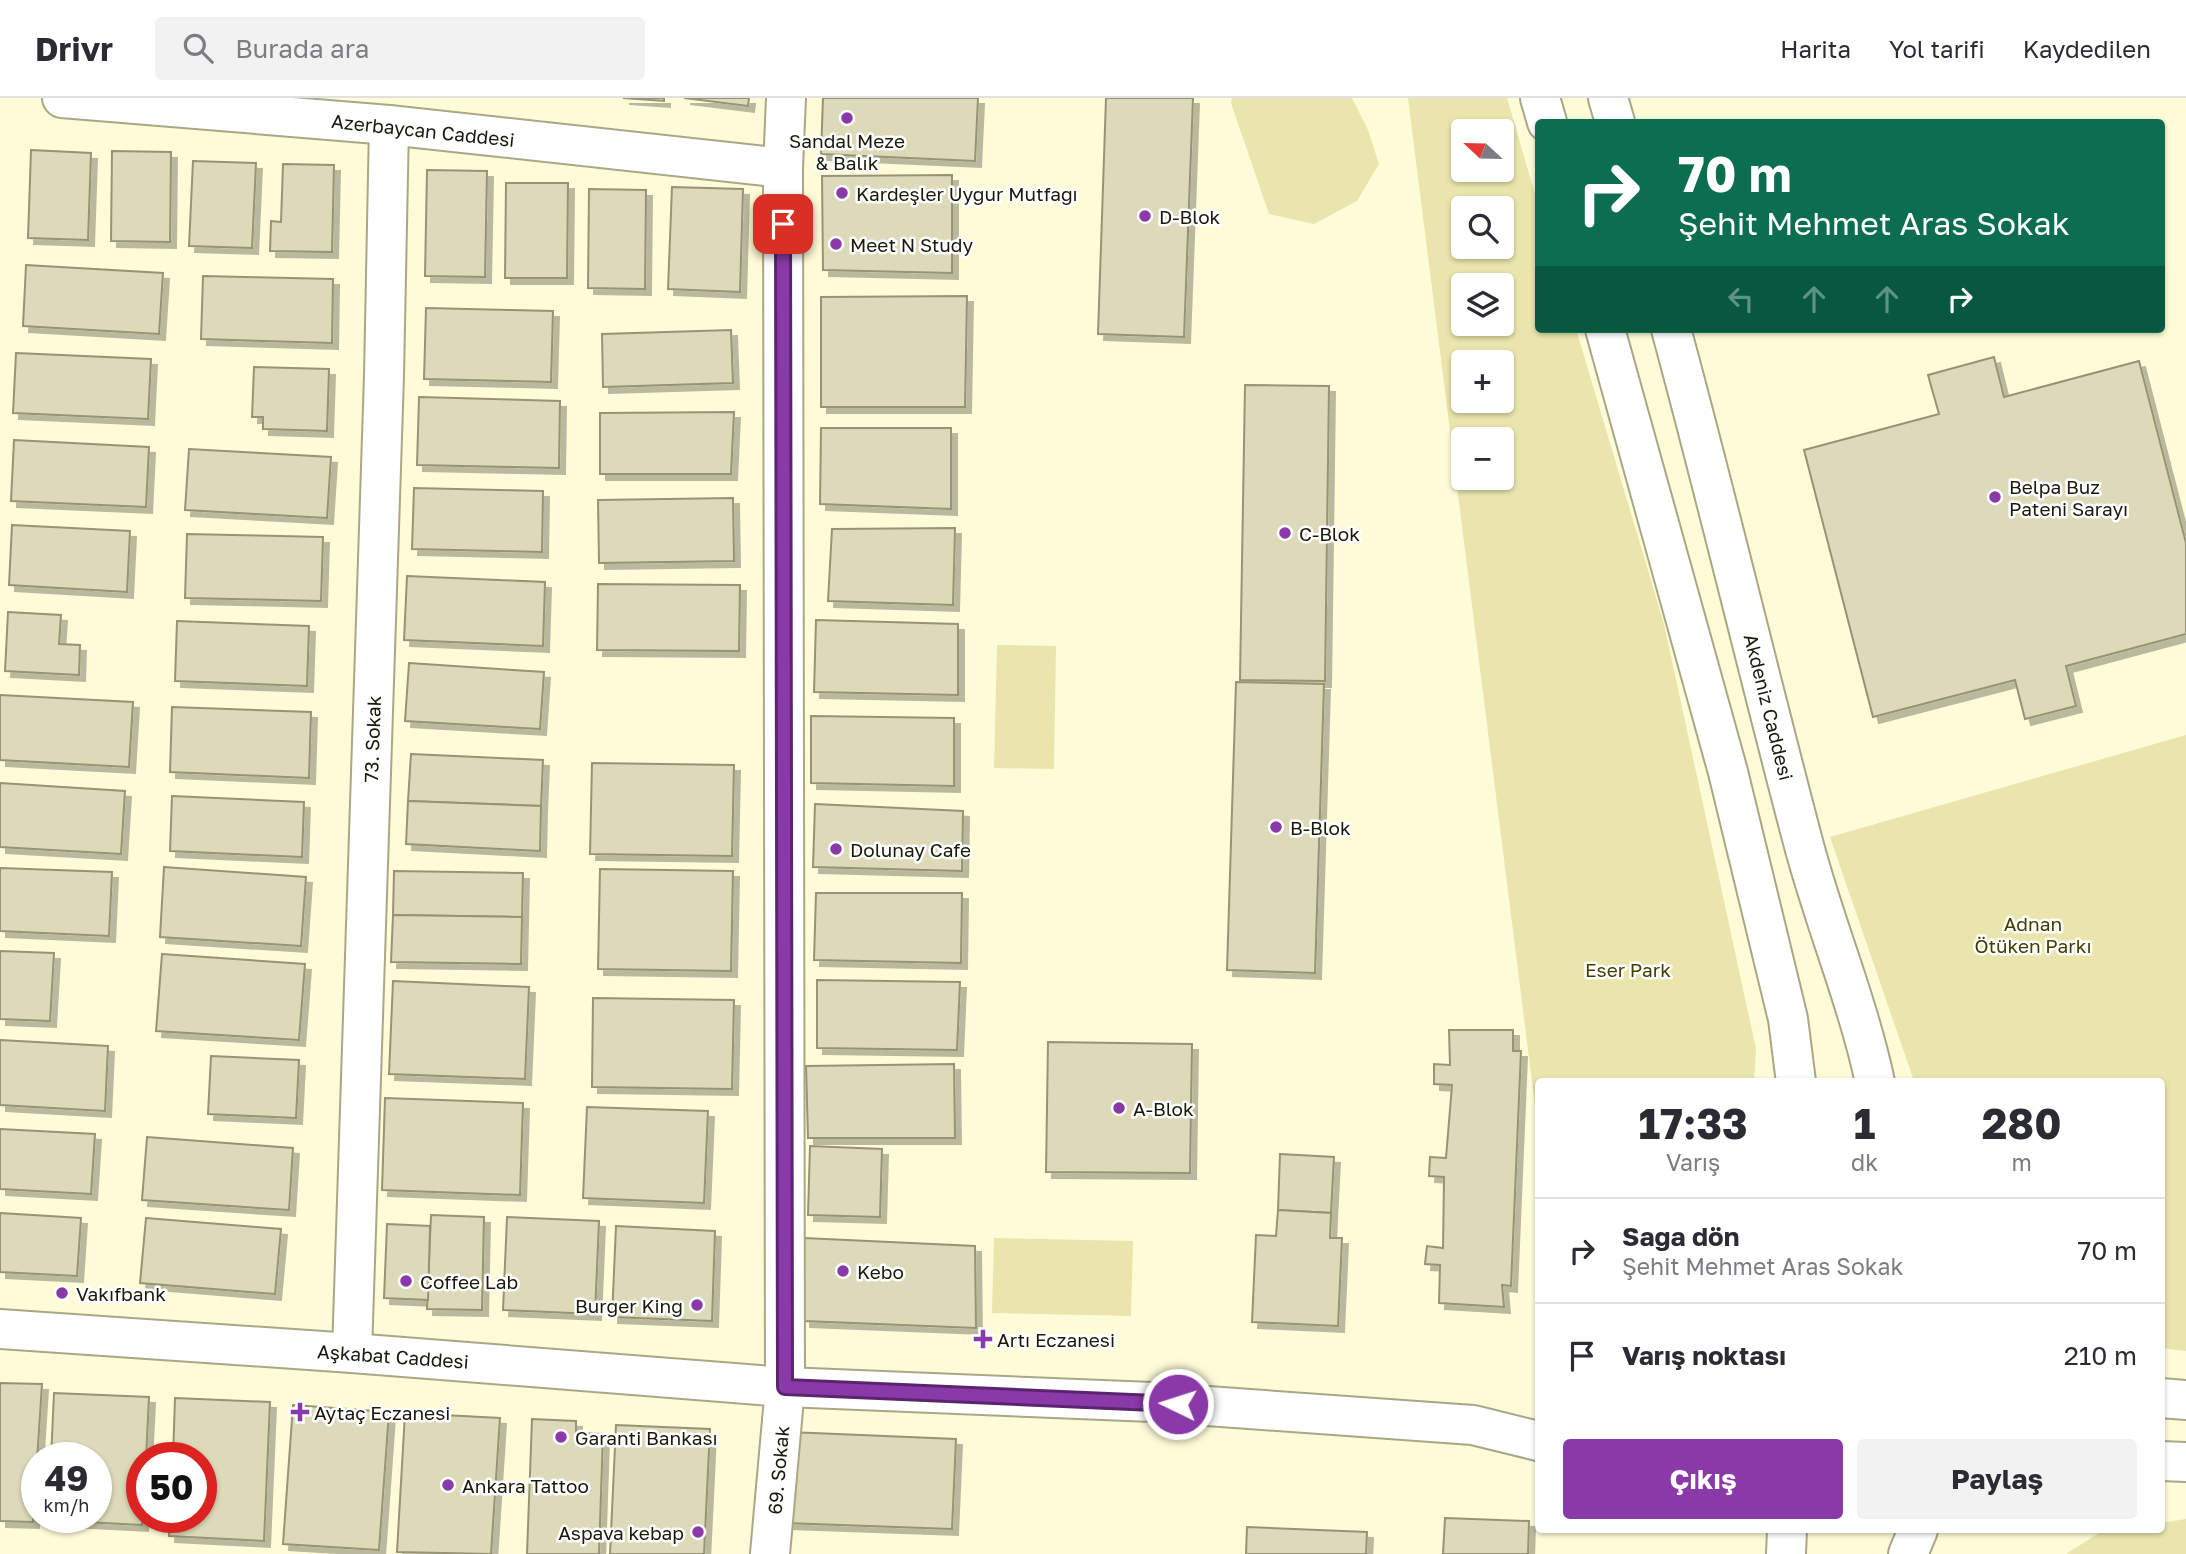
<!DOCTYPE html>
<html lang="tr">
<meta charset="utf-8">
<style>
body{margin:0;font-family:"Golos Text",sans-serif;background:#f2f2f3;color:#2b2b33;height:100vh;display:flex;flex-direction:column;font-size:26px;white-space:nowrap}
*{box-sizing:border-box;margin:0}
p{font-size:23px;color:#7c7c81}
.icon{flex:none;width:38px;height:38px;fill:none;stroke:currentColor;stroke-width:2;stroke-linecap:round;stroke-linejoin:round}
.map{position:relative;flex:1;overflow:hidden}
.sheet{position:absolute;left:1535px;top:980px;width:630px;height:455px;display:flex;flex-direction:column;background:#fff;border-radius:7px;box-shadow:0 2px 5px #0004}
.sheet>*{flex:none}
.hud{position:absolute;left:1535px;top:21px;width:630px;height:214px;border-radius:7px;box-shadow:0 2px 5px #0004;background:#0b6e4f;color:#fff;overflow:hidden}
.needle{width:46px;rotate:292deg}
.fabs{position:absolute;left:1451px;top:21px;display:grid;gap:14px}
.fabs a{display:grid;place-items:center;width:63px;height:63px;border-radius:7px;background:#fff;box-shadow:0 2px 5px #0004;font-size:35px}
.speed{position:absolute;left:21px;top:1344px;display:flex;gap:14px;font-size:35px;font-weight:700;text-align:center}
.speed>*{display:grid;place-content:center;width:91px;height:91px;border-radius:50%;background:#fff;box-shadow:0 2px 5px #0004;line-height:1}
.speed small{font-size:18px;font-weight:400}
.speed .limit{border:10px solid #d22;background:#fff;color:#111}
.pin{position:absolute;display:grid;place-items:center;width:60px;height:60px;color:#fff;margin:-30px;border-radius:14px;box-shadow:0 4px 10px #0006}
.me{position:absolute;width:77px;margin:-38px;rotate:274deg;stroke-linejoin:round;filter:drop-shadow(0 0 5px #0008)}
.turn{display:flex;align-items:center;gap:24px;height:147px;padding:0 28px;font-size:32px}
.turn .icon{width:91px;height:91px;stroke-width:2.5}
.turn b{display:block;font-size:49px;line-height:60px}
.lanes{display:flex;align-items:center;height:66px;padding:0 28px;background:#0003;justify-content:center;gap:35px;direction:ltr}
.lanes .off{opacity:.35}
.eta{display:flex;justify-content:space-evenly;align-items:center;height:119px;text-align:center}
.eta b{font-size:42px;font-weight:700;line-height:49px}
.button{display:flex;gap:14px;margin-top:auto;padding:14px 28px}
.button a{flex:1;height:80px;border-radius:7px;background:#8a39a9;color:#fff;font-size:28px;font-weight:700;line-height:80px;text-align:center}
.button a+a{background:#f2f2f3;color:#2b2b33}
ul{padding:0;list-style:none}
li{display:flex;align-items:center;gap:21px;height:105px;padding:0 28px;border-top:2px solid #e1e1e2}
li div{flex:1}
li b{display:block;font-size:26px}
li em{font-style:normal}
header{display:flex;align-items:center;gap:42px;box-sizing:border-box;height:98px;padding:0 35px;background:#fff;border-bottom:2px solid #e1e1e2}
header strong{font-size:33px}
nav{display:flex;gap:38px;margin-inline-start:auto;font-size:24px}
.search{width:490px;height:63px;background:#f2f2f3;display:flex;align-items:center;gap:18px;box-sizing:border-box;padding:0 24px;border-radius:7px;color:#7c7c81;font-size:26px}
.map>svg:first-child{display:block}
.green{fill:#e9e5ac;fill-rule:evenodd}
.building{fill:#dcdab8;stroke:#969474;stroke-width:2;filter:url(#shadow)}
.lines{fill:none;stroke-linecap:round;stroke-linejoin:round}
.street-casing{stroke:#a9a786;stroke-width:42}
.secondary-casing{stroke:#a9a786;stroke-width:42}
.street{stroke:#fff;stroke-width:38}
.secondary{stroke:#fff;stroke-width:38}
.route-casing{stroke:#5a256e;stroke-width:18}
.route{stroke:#8a39a9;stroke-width:12}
.poi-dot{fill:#8a39a9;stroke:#fff;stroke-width:2.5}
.labels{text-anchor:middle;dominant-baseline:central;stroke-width:5;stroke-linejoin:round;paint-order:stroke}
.street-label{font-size:19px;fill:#19180b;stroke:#fff}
.poi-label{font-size:19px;fill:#19180b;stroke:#fff;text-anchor:start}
.park-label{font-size:19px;fill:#413c00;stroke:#fff}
</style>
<header>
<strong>Drivr</strong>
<div class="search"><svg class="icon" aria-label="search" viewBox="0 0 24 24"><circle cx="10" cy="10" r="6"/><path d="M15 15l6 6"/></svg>Burada ara</div>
<nav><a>Harita</a><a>Yol tarifi</a><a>Kaydedilen</a></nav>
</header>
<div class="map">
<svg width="2186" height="1456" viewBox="0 0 2186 1456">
<defs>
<filter id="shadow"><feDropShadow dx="6" dy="6" stdDeviation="0" flood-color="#0004"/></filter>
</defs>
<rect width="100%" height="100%" fill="#fefcd8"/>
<g class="green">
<path d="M1232 0H1352L1368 32 1379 66 1357 103 1314 126 1269 116 1231 5Z"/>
<path d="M1408 0H1507L1538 106V231H1576L1664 526 1756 951 1754 983 1538 984V1031ZM1502 33V72H1463V33ZM1463 110H1502V149H1463ZM1463 187H1502V226H1463ZM1502 264V303H1463V264ZM1502 341V380H1463V341Z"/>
<path d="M997 547 1056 548 1054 671 994 670Z"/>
<path d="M2186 637V1253L2161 1250V984L1914 983 1830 739Z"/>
<path d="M994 1140 1133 1143 1131 1218 992 1215Z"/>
<path d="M2186 1421V1456H2066L2099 1435 2118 1432H2161V1425Z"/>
</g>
<g class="building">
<path d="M623 0H664V3Z"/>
<path d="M684 0H749L748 8Z"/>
<path d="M823 0H978L975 63 821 56Z"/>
<path d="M1106 0H1193L1184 239 1098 236Z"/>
<path d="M31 52 91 55 88 142 28 140Z"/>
<path d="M112 53 171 54 170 144 111 143Z"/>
<path d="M193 63 256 65 252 150 189 148Z"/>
<path d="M283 66 334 67 332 154 270 153 271 123 281 124Z"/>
<path d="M427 72 487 73 485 179 425 178Z"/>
<path d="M952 77V175L823 172 822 78Z"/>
<path d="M506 85H568L567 180H505Z"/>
<path d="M672 89 743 91 740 194 668 191Z"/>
<path d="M589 91 646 92 645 191 588 190Z"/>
<path d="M26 167 163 175 159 236 23 228Z"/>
<path d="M203 178 333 181 332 245 201 241Z"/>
<path d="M967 198 965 309H821V199Z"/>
<path d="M426 210 553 213 551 284 424 281Z"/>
<path d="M731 232 733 285 603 289 602 236Z"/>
<path d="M16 255 151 261 148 321 13 315Z"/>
<path d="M1994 259 2004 299 2139 263 2186 445V536L2066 568 2076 608 2025 621 2015 582 1873 619 1804 352 1939 316 1928 277Z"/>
<path d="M254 269 329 271 327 333 263 331V319H252Z"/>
<path d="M1245 287 1329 288 1325 583 1240 582Z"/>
<path d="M419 299 560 303 559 370 417 367Z"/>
<path d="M734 314 731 376H600V315Z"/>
<path d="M821 330H951V411L820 406Z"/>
<path d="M14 342 149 349 146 409 11 403Z"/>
<path d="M189 351 331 359 327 420 185 412Z"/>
<path d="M414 390 543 393 542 454 412 451Z"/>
<path d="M733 400 734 463 599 465 598 402Z"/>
<path d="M12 427 130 433 127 494 9 487Z"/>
<path d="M955 430 953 507 828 503 832 431Z"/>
<path d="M187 436 323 439 321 503 185 500Z"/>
<path d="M407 478 545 484 543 548 404 542Z"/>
<path d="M598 486 740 487 739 553 597 552Z"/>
<path d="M8 514 61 517 59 546 80 547 79 577 5 573Z"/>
<path d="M816 522 958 526V597L814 594Z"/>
<path d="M177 523 309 528 307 588 175 583Z"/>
<path d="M409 565 544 574 540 631 405 623Z"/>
<path d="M1236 584 1324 586 1315 875 1227 872Z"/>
<path d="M0 597 133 604 129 669 0 662Z"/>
<path d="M172 609 311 614 309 680 170 674Z"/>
<path d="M811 618 954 620V688L811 685Z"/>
<path d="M411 656 543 662 541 708 408 703Z"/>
<path d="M592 665 734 667 732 758 590 756Z"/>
<path d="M0 685 125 693 121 756 0 749Z"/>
<path d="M172 698 304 704 302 759 170 753Z"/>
<path d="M408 703 541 708 540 753 406 746Z"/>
<path d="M815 706 963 713 962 773 813 769Z"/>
<path d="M164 769 306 779 301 848 160 839Z"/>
<path d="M0 770 112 774 109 838 0 833Z"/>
<path d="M600 771 733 773 731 873 598 871Z"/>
<path d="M394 773 523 775 522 819 393 817Z"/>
<path d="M816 795H962L961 865 814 862Z"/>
<path d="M393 817 522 819 521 866 391 864Z"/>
<path d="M0 853 54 855 50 923 0 921Z"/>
<path d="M162 856 305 866 299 942 156 933Z"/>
<path d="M817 882 960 884 957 952 817 950Z"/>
<path d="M393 883 529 889 525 981 389 976Z"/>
<path d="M593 900 734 902 732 991 592 989Z"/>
<path d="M1449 932H1513V953H1521L1511 1188 1502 1187 1504 1209 1439 1205 1440 1167 1425 1166 1427 1148 1443 1150 1444 1079 1429 1078 1430 1059 1446 1060 1452 987 1434 986V966L1450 967Z"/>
<path d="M0 942 108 948 105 1013 0 1007Z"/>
<path d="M1048 944 1192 946 1190 1075 1046 1074Z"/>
<path d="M211 958 299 962 296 1020 208 1016Z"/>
<path d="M954 966 955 1040H808L806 968Z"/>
<path d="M385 1000 523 1005 520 1097 382 1092Z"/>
<path d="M587 1009 708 1013 704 1105 583 1100Z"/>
<path d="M0 1031 95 1036 91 1096 0 1091Z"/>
<path d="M147 1039 293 1050 289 1112 142 1102Z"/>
<path d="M810 1048 882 1051 880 1119 808 1117Z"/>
<path d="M1280 1056 1334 1059 1331 1115 1278 1112Z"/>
<path d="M1278 1112 1331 1115 1330 1140H1342L1338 1228 1252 1224 1256 1137 1276 1138Z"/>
<path d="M0 1115 81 1120 77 1178 0 1174Z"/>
<path d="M431 1117 484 1119 482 1212 427 1211Z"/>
<path d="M507 1119 599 1123 595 1216 503 1212Z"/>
<path d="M146 1120 281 1131 275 1196 140 1185Z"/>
<path d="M387 1126 430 1128 428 1202 384 1200Z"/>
<path d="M616 1128 715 1133 712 1223 612 1219Z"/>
<path d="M804 1140 975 1148 976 1230 804 1223Z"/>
<path d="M0 1285 42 1286 33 1424 0 1423Z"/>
<path d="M54 1295 149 1299 146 1360H142V1427L48 1422V1419H96V1360H51Z"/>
<path d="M175 1300 270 1304 264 1443 169 1438 170 1419H201V1360H173Z"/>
<path d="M293 1307 389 1314 379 1452 283 1446Z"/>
<path d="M405 1315 500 1320 491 1456 397 1454Z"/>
<path d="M532 1321 576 1323V1335L603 1336 599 1456H527Z"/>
<path d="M616 1327 710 1331 704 1456H610Z"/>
<path d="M789 1334 956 1341 952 1431 785 1425Z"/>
<path d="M1445 1420 1529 1423 1528 1456H1443Z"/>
<path d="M1247 1429 1367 1434 1366 1456H1246Z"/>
</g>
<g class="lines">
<defs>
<g id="street">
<path d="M62 0 389 27 783 70"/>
<path d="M352 1255 384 278 389 27"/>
<path d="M770 1456 785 1289 783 70 786 0"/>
</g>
<g id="secondary">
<path d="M1540 0 1547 24"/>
<path d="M1608 0 1615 24"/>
<path d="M1605 231 1728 674 1788 921 1796 984"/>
<path d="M1671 231C1717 400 1757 570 1802 740 1823 822 1857 900 1875 984"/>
<path d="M0 1231 352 1255 785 1289 1152 1304 1473 1327 1538 1343"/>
<path d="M2161 1300 2186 1302"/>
<path d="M2161 1363 2186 1364"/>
<path d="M1786 1456 1787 1432"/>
<path d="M1908 1456 1918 1432"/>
</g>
</defs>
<use href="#street" class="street-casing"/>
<use href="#secondary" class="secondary-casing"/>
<use href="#street" class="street"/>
<use href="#secondary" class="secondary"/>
</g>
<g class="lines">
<defs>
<path id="route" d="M783 126 785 1289 1178 1306"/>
</defs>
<use href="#route" class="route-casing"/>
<use href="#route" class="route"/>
</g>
<g class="poi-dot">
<circle cx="847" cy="20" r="7"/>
<circle cx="842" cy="95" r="7"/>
<circle cx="1145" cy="118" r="7"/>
<circle cx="836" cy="146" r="7"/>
<circle cx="1995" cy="399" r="7"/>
<circle cx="1285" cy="435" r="7"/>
<circle cx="1276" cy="729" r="7"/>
<circle cx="836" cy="751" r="7"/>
<circle cx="1119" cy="1010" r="7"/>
<circle cx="843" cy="1173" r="7"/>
<circle cx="406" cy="1183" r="7"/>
<circle cx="62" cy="1195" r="7"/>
<circle cx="697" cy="1207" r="7"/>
<path d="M979.5 1230.5h7v7h7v7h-7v7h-7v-7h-7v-7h7z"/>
<path d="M296.5 1303.5h7v7h7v7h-7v7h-7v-7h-7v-7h7z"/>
<circle cx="561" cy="1339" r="7"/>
<circle cx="448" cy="1387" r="7"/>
<circle cx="698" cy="1434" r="7"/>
</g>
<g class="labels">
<g class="street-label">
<text transform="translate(423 32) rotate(6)">Azerbaycan Caddesi</text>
<text transform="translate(1769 609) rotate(76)">Akdeniz Caddesi</text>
<text transform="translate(372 641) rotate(-88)">73. Sokak</text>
<text transform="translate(393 1258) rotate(4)">Aşkabat Caddesi</text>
<text transform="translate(778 1372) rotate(-85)">69. Sokak</text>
</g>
<g class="poi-label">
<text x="847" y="42" text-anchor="middle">Sandal Meze<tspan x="847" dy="22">&amp; Balık</tspan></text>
<text x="856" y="95">Kardeşler Uygur Mutfağı</text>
<text x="1159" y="118">D-Blok</text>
<text x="850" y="146">Meet N Study</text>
<text x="2009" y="388">Belpa Buz<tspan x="2009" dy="22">Pateni Sarayı</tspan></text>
<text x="1299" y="435">C-Blok</text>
<text x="1290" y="729">B-Blok</text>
<text x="850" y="751">Dolunay Cafe</text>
<text x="1133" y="1010">A-Blok</text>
<text x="857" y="1173">Kebo</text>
<text x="420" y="1183">Coffee Lab</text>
<text x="76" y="1195">Vakıfbank</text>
<text x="683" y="1207" text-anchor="end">Burger King</text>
<text x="997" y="1241">Artı Eczanesi</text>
<text x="314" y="1314">Aytaç Eczanesi</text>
<text x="575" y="1339">Garanti Bankası</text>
<text x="462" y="1387">Ankara Tattoo</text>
<text x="684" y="1434" text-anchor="end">Aspava kebap</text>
</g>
<g class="park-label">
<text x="2033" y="825">Adnan<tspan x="2033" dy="22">Ötüken Parkı</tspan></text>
<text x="1628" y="871">Eser Park</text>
</g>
</g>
</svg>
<div class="fabs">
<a><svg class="needle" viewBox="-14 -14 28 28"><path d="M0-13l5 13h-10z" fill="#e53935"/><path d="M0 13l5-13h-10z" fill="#7c7c81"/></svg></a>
<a><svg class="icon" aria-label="search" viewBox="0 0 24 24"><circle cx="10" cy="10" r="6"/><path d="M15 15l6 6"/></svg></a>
<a><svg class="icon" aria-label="layers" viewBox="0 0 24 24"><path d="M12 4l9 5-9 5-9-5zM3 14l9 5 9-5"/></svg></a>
<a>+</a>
<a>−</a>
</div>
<div class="speed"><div>49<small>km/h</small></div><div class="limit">50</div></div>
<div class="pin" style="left:783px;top:126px;background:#d93025"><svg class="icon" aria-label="arrive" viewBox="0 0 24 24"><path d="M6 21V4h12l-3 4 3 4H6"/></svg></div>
<svg class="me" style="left:1178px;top:1306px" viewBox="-20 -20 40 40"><circle r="17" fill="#8a39a9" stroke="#fff" stroke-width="3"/><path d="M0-11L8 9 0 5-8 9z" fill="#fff"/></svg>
<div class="hud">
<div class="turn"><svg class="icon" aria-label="right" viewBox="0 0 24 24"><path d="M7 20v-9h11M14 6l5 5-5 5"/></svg><div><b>70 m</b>Şehit Mehmet Aras Sokak</div></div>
<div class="lanes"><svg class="icon off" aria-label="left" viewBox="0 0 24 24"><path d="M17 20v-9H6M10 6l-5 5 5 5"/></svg><svg class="icon off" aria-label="ahead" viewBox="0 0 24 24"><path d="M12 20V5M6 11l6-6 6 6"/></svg><svg class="icon off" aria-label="ahead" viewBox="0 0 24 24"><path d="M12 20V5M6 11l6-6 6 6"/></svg><svg class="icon" aria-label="right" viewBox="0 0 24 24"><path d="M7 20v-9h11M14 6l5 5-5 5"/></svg></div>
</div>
<section class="sheet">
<div class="eta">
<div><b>17:33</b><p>Varış</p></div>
<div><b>1</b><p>dk</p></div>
<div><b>280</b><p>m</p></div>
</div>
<ul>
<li><svg class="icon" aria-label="right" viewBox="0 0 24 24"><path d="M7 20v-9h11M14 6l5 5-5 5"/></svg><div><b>Sağa dön</b><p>Şehit Mehmet Aras Sokak</p></div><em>70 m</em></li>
<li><svg class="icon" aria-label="arrive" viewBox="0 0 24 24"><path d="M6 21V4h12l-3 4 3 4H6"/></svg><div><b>Varış noktası</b></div><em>210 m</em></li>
</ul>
<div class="button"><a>Çıkış</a><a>Paylaş</a></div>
</section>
</div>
